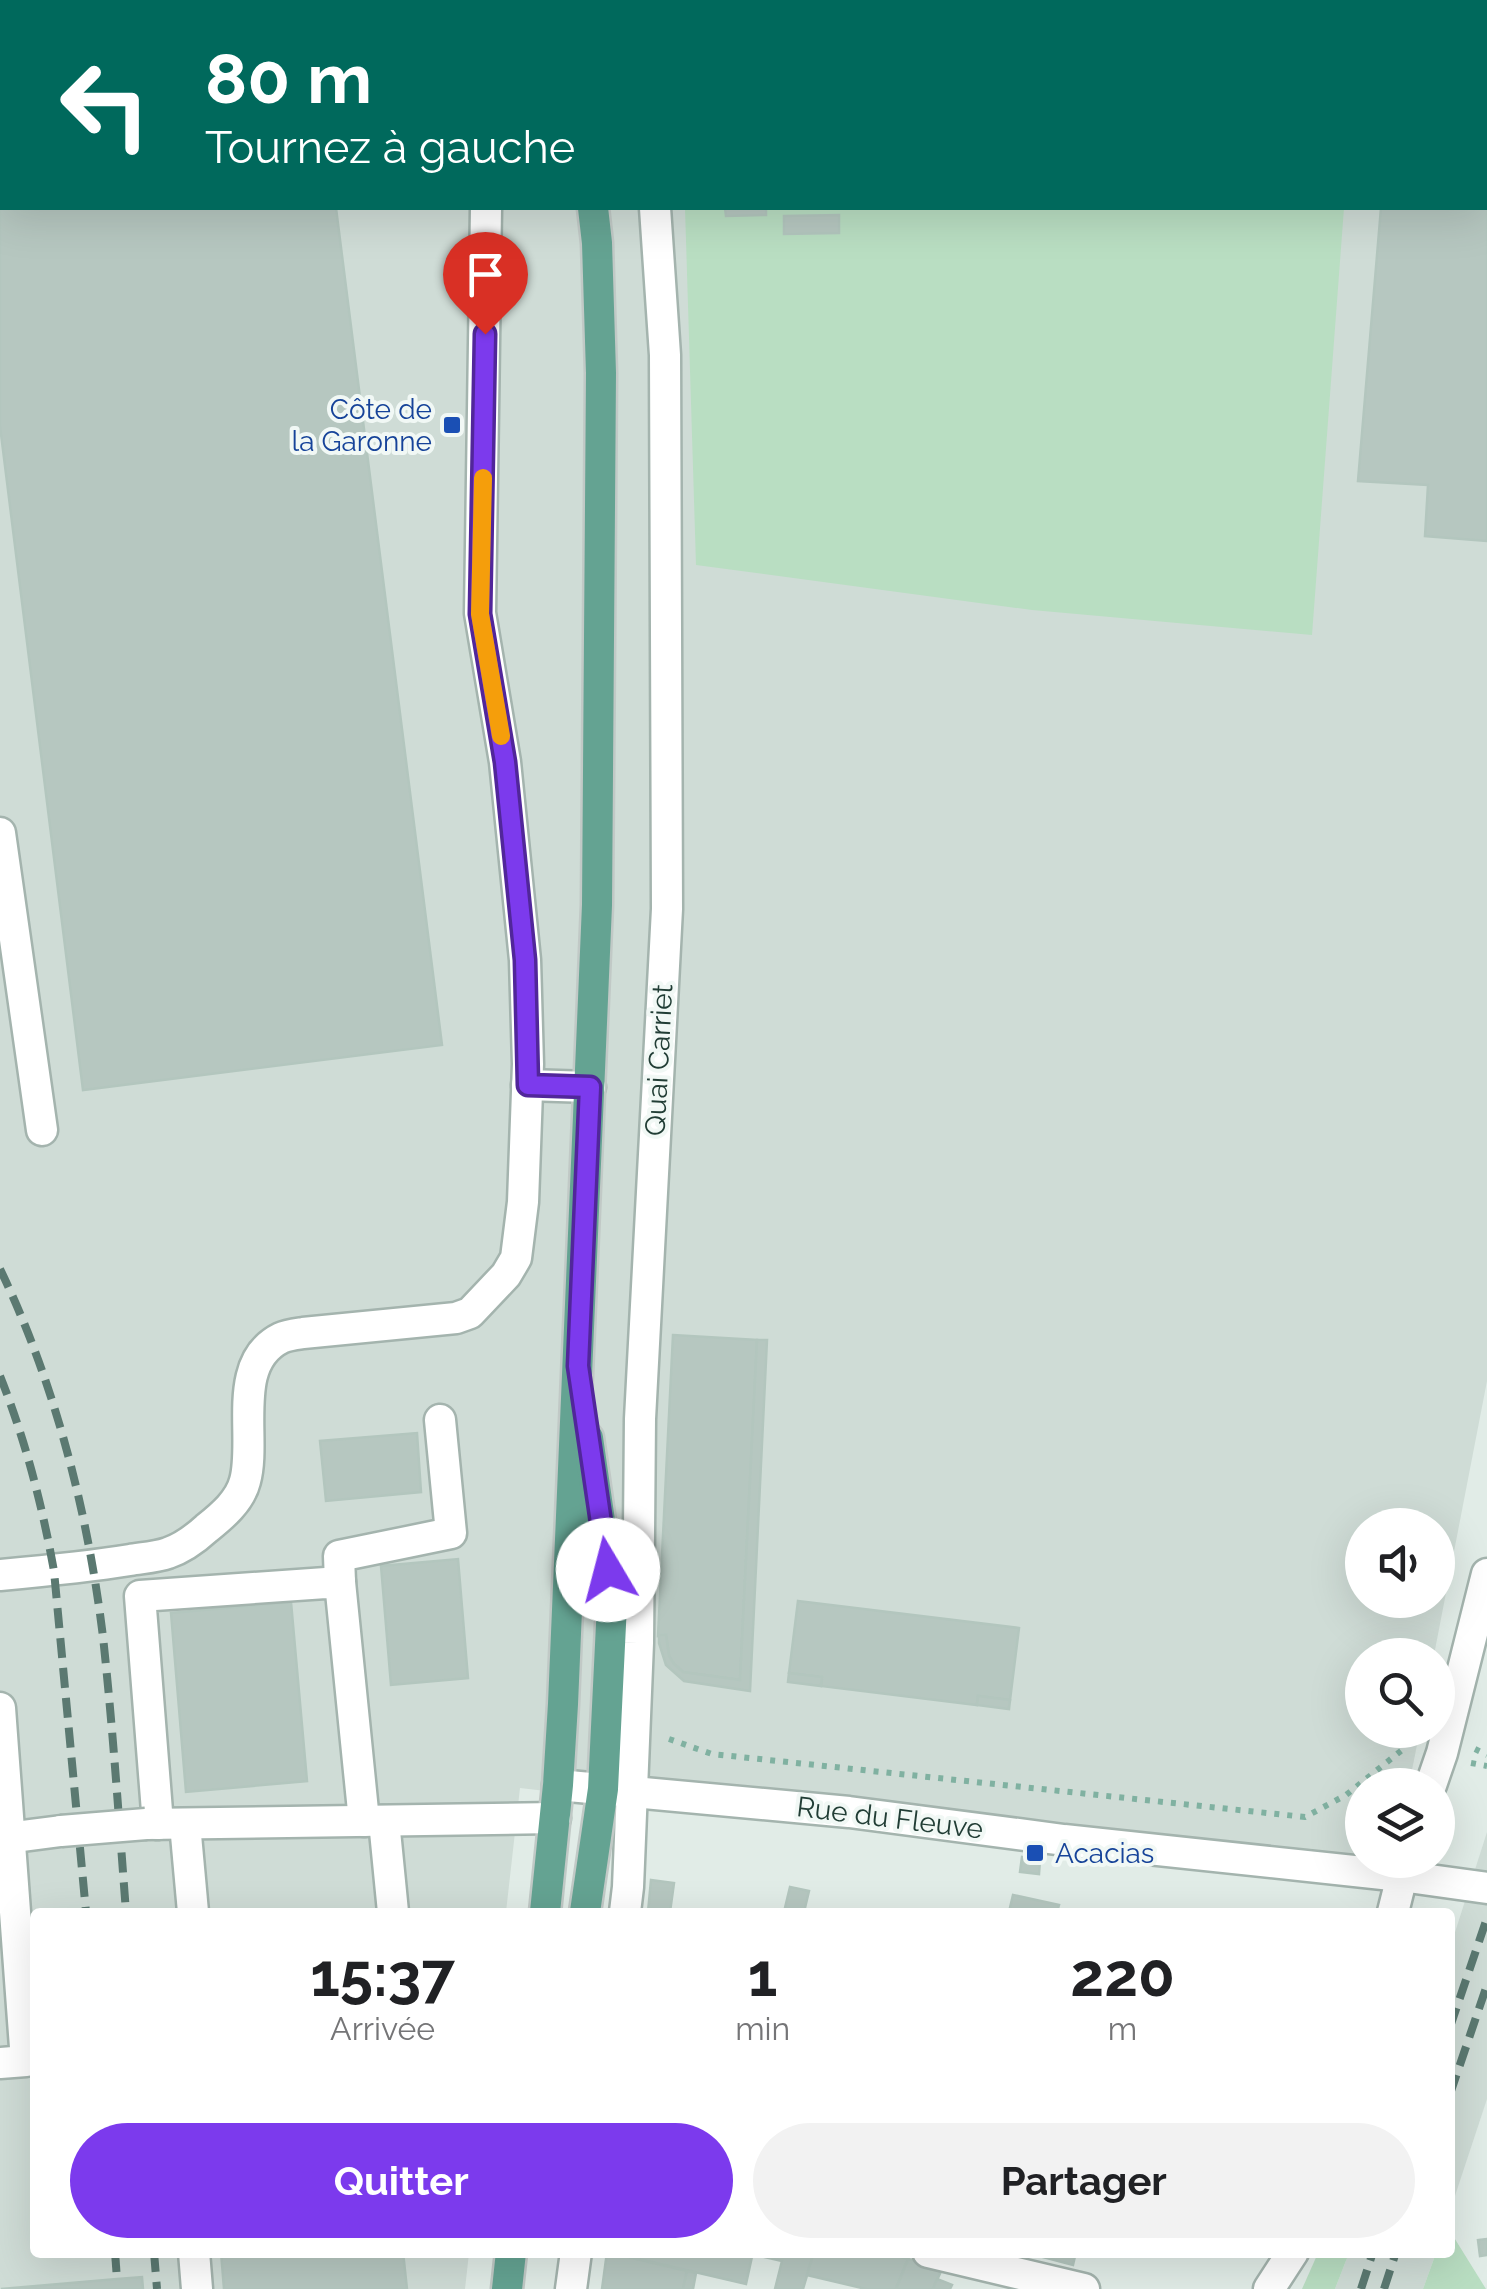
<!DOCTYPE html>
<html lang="fr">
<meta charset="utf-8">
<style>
body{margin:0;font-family:Raleway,sans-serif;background:#f2f2f2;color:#202124;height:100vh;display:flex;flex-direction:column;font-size:38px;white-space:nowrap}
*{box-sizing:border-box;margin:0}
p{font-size:32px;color:#757577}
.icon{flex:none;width:55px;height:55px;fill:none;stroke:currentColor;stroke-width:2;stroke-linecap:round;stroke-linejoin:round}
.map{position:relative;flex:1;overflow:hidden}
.sheet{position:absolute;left:30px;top:1908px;width:1425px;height:350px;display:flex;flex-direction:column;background:#fff;border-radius:10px;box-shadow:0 10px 40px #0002}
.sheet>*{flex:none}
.top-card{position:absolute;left:0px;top:0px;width:1488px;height:210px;box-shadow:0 10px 40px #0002;background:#00695c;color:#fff;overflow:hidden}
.fabs{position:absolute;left:1345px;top:1508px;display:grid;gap:20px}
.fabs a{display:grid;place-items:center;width:110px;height:110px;border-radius:50%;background:#fff;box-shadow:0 10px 40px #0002;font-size:50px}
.pin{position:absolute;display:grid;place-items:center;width:85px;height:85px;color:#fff;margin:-102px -42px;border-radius:50% 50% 50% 0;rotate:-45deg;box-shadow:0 0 10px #0007}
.pin .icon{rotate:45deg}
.me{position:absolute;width:110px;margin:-55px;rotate:352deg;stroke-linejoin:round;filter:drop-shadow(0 0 8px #0008)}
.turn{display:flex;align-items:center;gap:35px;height:210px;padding:0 40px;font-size:45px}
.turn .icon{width:130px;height:130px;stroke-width:2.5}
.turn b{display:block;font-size:70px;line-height:85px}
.eta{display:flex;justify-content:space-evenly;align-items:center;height:170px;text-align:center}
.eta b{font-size:60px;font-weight:700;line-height:70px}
.action{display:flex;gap:20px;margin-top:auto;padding:20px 40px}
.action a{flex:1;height:115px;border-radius:60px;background:#7c3aed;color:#fff;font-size:40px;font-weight:700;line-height:115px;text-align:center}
.action a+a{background:#f2f2f2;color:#202124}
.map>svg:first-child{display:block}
.built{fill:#cfdcd6;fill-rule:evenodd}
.green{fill:#b9dec2}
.building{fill:#b6c7c0;stroke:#b3c6be;stroke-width:2.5}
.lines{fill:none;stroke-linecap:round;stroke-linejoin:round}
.minor-casing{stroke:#a4b4ae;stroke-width:35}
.major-casing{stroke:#c1c9c6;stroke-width:35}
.path{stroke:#80b1a1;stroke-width:6;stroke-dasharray:5 8;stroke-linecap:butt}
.minor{stroke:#fff;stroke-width:30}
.major{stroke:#64a392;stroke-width:30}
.rail{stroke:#5b7971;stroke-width:8;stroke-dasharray:20 10;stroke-linecap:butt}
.minor-bridge-casing{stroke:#a4b4ae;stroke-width:35;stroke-linecap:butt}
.minor-bridge{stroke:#fff;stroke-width:30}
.route-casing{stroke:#51269a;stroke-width:25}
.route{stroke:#7c3aed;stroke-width:18}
.slow{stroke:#f59e0b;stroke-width:18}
.transit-dot{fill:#1a4fb4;stroke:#f1f8f5;stroke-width:4}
.labels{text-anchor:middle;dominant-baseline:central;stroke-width:8;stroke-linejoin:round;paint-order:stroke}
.transit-label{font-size:28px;fill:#164399;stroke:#f1f8f5;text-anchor:end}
.street-label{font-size:28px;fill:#213d35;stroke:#f1f8f5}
</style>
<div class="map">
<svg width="1487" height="2289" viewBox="0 0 1487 2289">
<rect width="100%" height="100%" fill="#e1ece7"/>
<g class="built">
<path d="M0 0H1487V1381L1434 1655H1362V1730H1420L1409 1785H1362V1860L1389 1889 520 1788 506 1912H35V2252L469 2253 465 2289H0ZM2 2H1485V208H2ZM1362 1525H1438V1600H1362Z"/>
<path d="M1487 1832V2099L1450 2211V1948Z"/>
<path d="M1349 2253V2252L1436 2253 1423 2289H1335Z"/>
</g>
<g class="green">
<path d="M685 208H1344L1312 635 1032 610 696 565Z"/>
<path d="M1450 2231 1486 2289H1423L1436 2253 1450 2252Z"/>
<path d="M1318 2253H1349L1335 2289H1302Z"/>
</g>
<g class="building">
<rect x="714" y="0" width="79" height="2"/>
<rect x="793" y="0" width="75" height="2"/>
<rect x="868" y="0" width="43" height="2"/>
<rect x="920" y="0" width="69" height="2"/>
<path d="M1485 163H1487V541L1425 536 1428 485 1358 481 1381 208H1485Z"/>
<path d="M0 179H2V208H336L442 1045 83 1090 0 426Z"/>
<path d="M725 208H766V215L726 216Z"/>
<path d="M839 215V233L784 234V216Z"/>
<path d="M673 1335 757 1340 740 1680 683 1672 674 1664 669 1656 666 1635 658 1636Z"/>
<path d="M757 1340H767L750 1691 684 1681 666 1665 659 1643V1635H666L669 1656 674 1664 683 1672 740 1680Z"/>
<path d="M417 1433 421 1492 326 1501 320 1441Z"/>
<path d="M458 1559 468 1678 391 1685 381 1566Z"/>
<path d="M798 1601 1019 1628 1010 1700 978 1696 977 1705 821 1686 822 1677 789 1673Z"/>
<path d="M291 1602 307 1781 186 1792 171 1613Z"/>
<path d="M789 1673 822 1677 821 1686 788 1682Z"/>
<path d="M978 1696 1010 1700 1009 1709 977 1705Z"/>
<path d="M1022 1857 1040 1860 1039 1874 1020 1872Z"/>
<path d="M651 1880 674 1883 670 1912H648Z"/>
<path d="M790 1887 809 1891 804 1912H784Z"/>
<path d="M1013 1895 1059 1905 1057 1912H1009Z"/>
<path d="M1487 2239V2255L1480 2256 1478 2240Z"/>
<path d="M221 2252H403L407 2289H224Z"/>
<path d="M607 2252 687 2271 683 2289H602Z"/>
<path d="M609 2252H753L746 2284Z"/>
<path d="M760 2252H814L803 2289H775L782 2261 760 2256Z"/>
<path d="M814 2252H883L908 2259 896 2289H866L807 2275Z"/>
<path d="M1024 2252H1076L1073 2265Z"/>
<path d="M908 2259 943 2267 933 2289H896Z"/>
<path d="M687 2271 696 2273 693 2289H683Z"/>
<path d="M142 2277 143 2289H1L117 2279Z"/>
<path d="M937 2279 952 2285 950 2289H933Z"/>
</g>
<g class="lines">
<defs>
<g id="minor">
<path d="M476 0V2"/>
<path d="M627 0 628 2"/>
<path d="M1485 58H1487"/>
<path d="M0 833 42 1130"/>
<path d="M527 1085 590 1087"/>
<path d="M0 1575C44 1571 87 1567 130 1560 142 1558 157 1557 168 1553 183 1548 196 1538 207 1528 222 1516 240 1501 245 1481 257 1438 230 1363 281 1338 287 1335 296 1334 303 1333L456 1318 470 1313 506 1275 516 1258 523 1202 528 1064 525 960 505 762 480 613 486 208"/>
<path d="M340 1582 339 1556 451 1533 440 1420"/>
<path d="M0 1708 26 2061 0 2063"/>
<path d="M558 1785 849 1812 1064 1840 1401 1876 1487 1888"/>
<path d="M1431 1785 1442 1753 1487 1574"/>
<path d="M384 1821 393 1912"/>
<path d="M146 1824 555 1818"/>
<path d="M158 1824 140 1596 340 1582 364 1821"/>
<path d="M185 1824 193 1912"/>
<path d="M0 1839 61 1831"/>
<path d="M625 1912 628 1887 638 1643 640 1419 667 909 665 355 655 208"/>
<path d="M1393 1912 1406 1860"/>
<path d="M194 2252 197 2289"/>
<path d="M928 2252 1084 2289"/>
<path d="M571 2289 576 2252"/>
<path d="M1269 2289 1293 2252"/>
</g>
<g id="major">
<path d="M560 0 561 2"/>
<path d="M545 1912 558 1785 563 1704 597 905 601 373 597 243 593 208"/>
<path d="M585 1912 603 1789 612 1604 588 1438"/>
<path d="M507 2289 511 2252"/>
</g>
</defs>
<use href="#minor" class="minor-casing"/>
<use href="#major" class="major-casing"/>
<g class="path">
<path d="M669 1739 712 1754 1305 1817 1346 1795 1407 1746"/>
<path d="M1475 1749 1487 1755"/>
<path d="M1471 1763 1487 1766"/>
</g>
<use href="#minor" class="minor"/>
<use href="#major" class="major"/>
<g class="rail">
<path d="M0 1269C55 1383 88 1513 103 1637 113 1729 119 1821 126 1912"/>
<path d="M0 1376C25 1439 42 1504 54 1571L86 1912"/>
<path d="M1450 2027 1487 1918"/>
<path d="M1450 2094 1487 1985"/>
<path d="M115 2252 117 2279"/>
<path d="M154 2252 157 2289"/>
<path d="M1361 2289 1373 2252"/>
<path d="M1384 2289 1396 2252"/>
</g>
<defs>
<path id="minor-bridge" d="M61 1831 146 1824"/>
</defs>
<use href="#minor-bridge" class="minor-bridge-casing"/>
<use href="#minor-bridge" class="minor-bridge"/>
</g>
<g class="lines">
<defs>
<path id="route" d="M485 334 480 614 505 762 525 960 528 1085 590 1087 578 1366 608 1570"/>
</defs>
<use href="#route" class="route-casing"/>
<use href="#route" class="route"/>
<path class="slow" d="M483 478 480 614 501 736"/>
</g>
<g class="transit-dot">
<rect x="442" y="415" width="20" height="20" rx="5"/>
<rect x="1025" y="1843" width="20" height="20" rx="5"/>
</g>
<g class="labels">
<g class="transit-label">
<text x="432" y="409">Côte de<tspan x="432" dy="32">la Garonne</tspan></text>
<text x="1055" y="1853" text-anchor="start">Acacias</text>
</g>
<g class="street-label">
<text transform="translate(659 1060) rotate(-87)">Quai Carriet</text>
<text transform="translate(890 1818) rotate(7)">Rue du Fleuve</text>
</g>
</g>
</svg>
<div class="fabs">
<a><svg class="icon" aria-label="sound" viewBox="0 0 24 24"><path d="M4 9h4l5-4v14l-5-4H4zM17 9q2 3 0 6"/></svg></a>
<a><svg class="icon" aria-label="search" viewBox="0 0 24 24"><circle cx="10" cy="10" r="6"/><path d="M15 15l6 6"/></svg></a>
<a><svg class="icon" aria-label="layers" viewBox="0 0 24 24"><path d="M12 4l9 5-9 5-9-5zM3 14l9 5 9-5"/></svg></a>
</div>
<div class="pin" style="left:485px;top:334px;background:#d93025"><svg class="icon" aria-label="arrive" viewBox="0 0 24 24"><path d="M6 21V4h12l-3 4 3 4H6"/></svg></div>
<svg class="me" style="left:608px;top:1570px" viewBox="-20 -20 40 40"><circle r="19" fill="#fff"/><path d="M0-13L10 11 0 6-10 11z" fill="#7c3aed"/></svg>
<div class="top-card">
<div class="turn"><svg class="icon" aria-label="left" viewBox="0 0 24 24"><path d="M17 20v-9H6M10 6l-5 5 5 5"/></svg><div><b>80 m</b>Tournez à gauche</div></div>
</div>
<section class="sheet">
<div class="eta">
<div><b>15:37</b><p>Arrivée</p></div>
<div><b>1</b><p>min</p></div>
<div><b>220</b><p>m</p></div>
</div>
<div class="action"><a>Quitter</a><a>Partager</a></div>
</section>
</div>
